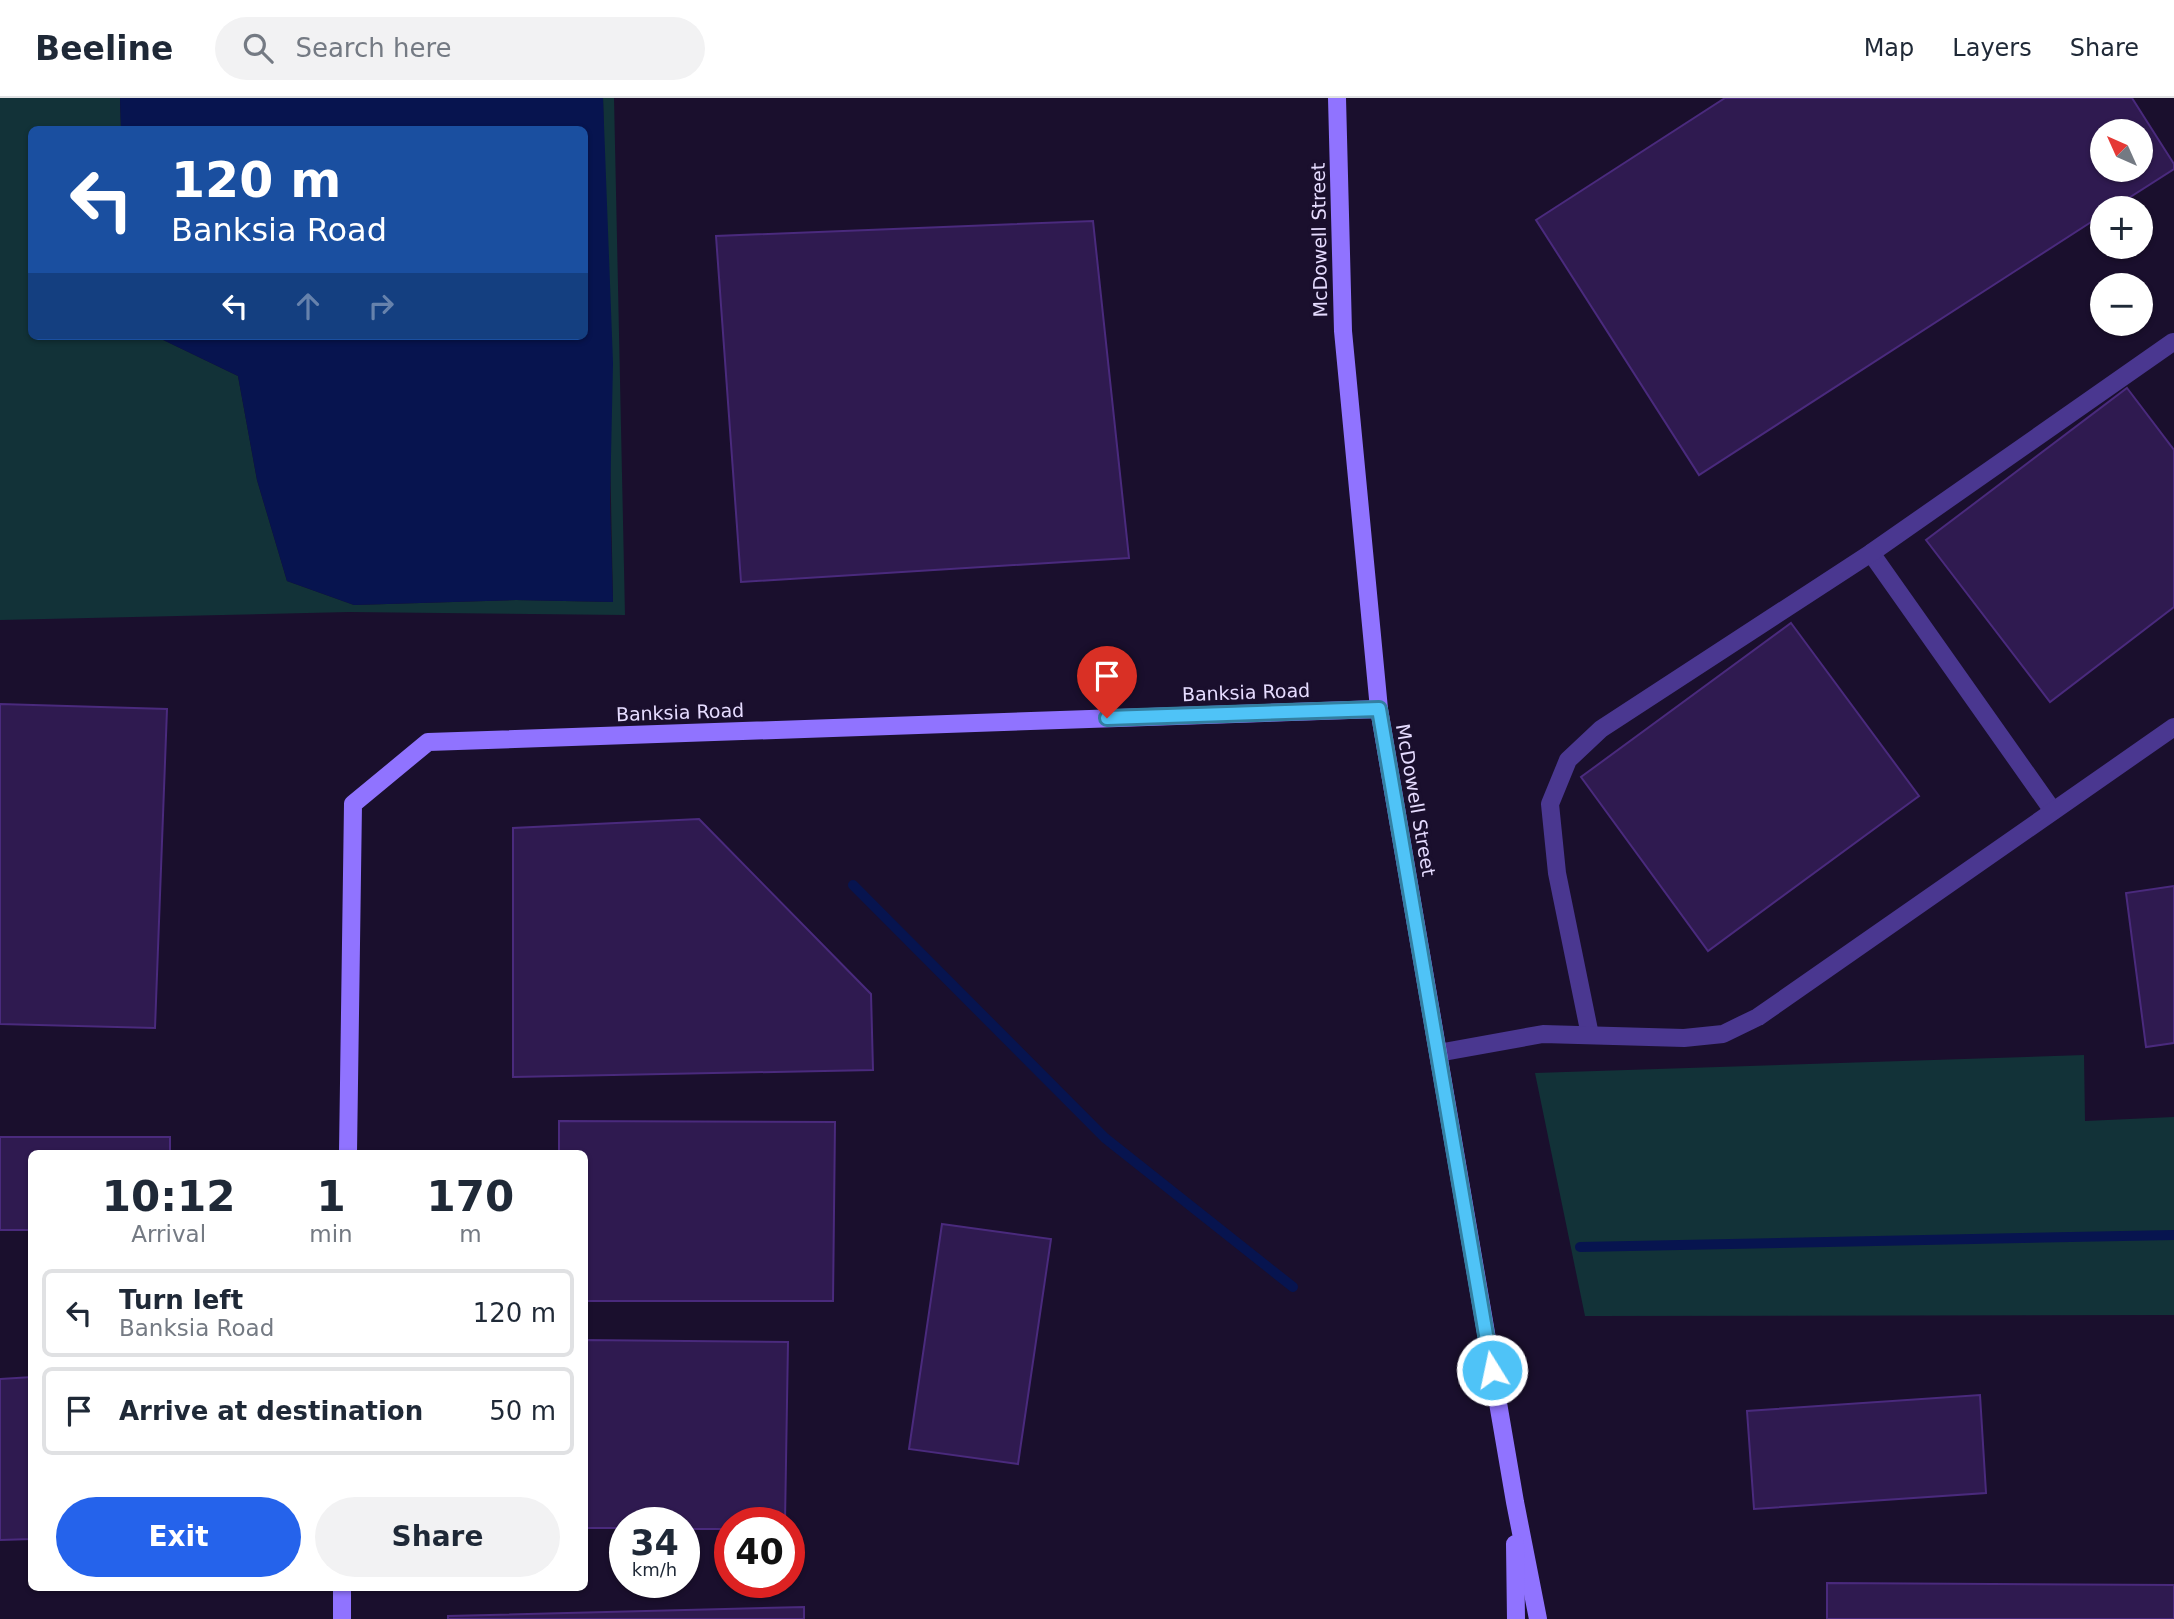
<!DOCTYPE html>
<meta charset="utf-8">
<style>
body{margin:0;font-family:"DejaVu Sans",sans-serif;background:#f2f2f3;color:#1f2937;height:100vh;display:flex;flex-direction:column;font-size:26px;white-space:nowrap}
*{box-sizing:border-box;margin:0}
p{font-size:23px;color:#747a83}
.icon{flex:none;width:38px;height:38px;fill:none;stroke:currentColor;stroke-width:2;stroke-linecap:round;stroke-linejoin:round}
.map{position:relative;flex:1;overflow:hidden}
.details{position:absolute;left:28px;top:1052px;width:560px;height:441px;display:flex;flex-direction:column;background:#fff;border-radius:10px;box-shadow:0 2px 5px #0004}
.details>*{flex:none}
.guide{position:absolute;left:28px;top:28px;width:560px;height:214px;border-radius:10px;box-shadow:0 2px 5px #0004;background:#1a4fa0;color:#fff;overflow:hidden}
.needle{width:46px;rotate:315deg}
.buttons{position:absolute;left:2090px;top:21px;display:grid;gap:14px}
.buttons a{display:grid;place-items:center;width:63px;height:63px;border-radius:50%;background:#fff;box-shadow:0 2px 5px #0004;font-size:35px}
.speed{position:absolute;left:609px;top:1409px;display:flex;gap:14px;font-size:35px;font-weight:700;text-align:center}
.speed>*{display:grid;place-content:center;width:91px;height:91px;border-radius:50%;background:#fff;box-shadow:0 2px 5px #0004;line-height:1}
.speed small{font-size:18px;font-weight:400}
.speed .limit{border:10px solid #d22;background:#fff;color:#111}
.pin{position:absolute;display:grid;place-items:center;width:60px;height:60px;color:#fff;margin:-72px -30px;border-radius:50% 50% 50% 0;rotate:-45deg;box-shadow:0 0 7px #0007}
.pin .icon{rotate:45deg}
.me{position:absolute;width:77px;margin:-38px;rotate:350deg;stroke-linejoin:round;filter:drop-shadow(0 0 5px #0008)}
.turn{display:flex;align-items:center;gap:24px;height:147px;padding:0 28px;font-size:32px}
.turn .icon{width:91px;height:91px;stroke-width:2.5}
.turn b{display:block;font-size:49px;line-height:60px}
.lanes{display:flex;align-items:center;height:66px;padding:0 28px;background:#0003;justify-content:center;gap:35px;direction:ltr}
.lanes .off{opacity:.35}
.eta{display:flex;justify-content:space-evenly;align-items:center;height:119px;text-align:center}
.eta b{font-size:42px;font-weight:600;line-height:49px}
.button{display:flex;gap:14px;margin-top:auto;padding:14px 28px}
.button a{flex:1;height:80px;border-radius:42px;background:#2563eb;color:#fff;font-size:28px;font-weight:600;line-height:80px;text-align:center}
.button a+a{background:#f2f2f3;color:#1f2937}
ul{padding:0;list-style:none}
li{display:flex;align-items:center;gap:21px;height:88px;margin:0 14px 10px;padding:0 14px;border:4px solid #e0e1e3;border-radius:10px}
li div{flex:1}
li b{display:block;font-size:26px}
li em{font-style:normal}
header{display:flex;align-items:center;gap:42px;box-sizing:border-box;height:98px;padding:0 35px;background:#fff;border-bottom:2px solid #e0e1e3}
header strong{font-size:33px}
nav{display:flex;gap:38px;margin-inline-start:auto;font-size:24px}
.search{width:490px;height:63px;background:#f2f2f3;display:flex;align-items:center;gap:18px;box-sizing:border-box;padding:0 24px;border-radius:38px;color:#747a83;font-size:26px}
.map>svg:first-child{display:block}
.green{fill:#123238}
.water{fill:#07144f}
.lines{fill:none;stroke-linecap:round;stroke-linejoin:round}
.stream{stroke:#07144f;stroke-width:10}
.building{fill:#2f1a50;stroke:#4a2a7d;stroke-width:2;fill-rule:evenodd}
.lane{stroke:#4a3790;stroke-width:18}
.secondary{stroke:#9073ff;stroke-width:18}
.route-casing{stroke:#337fa1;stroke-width:18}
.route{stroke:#4fc3f7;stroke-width:12}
.labels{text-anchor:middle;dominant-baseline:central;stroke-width:7;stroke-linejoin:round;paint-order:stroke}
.street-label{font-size:19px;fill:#e6dcff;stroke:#1a0f2d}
</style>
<header>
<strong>Beeline</strong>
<div class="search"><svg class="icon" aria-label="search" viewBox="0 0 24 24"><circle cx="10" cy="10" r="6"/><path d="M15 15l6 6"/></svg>Search here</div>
<nav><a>Map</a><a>Layers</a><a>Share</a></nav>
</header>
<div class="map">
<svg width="2174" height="1521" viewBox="0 0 2174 1521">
<rect width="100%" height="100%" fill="#1a0f2d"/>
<g class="green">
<path d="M0 0H120L121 31 32 32V238H155L238 278 257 382 287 483 354 507 516 502 613 504 603 0H614L625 517 349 514 0 522Z"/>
<path d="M2084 957 2085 1023 2174 1019V1217L1585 1218 1535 975Z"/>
</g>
<path class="water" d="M120 0H603L613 265 610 404 613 504 516 502 354 507 287 483 257 382 238 278 155 238H584V32L121 31Z"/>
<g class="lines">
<g class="stream">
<path d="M853 787 1105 1040 1293 1189"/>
<path d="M1580 1149 2174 1137"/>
</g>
</g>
<g class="building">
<path d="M1725 0H2132L2174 66V71L2113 110H2102V117L1699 377 1536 122ZM2102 33H2140V72H2102Z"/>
<path d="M1093 123 1129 460 741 484 716 138Z"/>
<path d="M2127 290 2174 352V509L2050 604 1926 442Z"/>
<path d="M1791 525 1919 698 1708 853 1581 679Z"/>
<path d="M0 606 167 611 155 930 0 926Z"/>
<path d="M699 721 871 896 873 972 513 979V730Z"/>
<path d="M2174 788V945L2146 949 2126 795Z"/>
<path d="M559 1023 835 1024 833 1203H584V1055H559Z"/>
<path d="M0 1039H170V1055H32V1132H0Z"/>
<path d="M942 1126 1051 1141 1018 1366 909 1351Z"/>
<path d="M584 1242 788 1244 785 1424H730V1431H684V1424H625V1430H584Z"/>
<path d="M32 1279V1441L0 1442V1281Z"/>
<path d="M1980 1297 1986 1395 1754 1411 1747 1313Z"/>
<path d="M1827 1485 2174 1487V1521H1827Z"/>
<path d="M804 1509V1521H448V1518Z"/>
</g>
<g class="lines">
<g class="lane">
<path d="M1871 455 2053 713"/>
<path d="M1590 937 1557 775 1550 706 1568 662 1601 631 1871 455 2173 244"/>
<path d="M1438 955 1543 936 1684 940 1723 936 1758 919 2174 629"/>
</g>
<g class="secondary">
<path d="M1337 0 1343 233 1379 611 1515 1404 1538 1521"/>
<path d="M348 1055 353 706 428 644 1379 611"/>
<path d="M1515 1446 1516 1521"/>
<path d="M342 1521V1489"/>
</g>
</g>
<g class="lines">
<defs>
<path id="route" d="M1107 620 1379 611 1492 1272"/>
</defs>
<use href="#route" class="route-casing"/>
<use href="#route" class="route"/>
</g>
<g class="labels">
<g class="street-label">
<text transform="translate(1319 142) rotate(-91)">McDowell Street</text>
<text transform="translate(1246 594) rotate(-2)">Banksia Road</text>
<text transform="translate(680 614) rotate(-2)">Banksia Road</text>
<text transform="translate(1416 702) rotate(80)">McDowell Street</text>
</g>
</g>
</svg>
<div class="buttons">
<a><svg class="needle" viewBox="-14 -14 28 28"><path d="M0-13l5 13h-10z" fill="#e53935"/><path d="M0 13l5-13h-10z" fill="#747a83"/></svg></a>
<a>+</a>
<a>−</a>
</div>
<div class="speed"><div>34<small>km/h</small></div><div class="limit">40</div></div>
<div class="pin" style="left:1107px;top:620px;background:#d93025"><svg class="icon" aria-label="arrive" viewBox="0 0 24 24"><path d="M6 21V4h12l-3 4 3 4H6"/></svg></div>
<svg class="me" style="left:1492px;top:1272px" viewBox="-20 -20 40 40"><circle r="17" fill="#4fc3f7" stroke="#fff" stroke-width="3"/><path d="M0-11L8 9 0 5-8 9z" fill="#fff"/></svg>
<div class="guide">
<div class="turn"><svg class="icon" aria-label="left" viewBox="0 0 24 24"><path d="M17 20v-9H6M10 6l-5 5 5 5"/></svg><div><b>120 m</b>Banksia Road</div></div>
<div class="lanes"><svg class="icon" aria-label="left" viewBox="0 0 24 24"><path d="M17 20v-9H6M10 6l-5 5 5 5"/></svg><svg class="icon off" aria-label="ahead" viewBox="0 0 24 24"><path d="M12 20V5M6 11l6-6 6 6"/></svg><svg class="icon off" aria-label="right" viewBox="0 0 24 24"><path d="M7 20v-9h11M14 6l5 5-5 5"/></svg></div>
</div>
<section class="details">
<div class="eta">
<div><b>10:12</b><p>Arrival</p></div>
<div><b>1</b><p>min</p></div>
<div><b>170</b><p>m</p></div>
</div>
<ul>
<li><svg class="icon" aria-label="left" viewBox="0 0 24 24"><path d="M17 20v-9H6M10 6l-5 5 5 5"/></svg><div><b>Turn left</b><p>Banksia Road</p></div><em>120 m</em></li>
<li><svg class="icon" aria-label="arrive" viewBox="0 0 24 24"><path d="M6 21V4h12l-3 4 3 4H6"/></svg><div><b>Arrive at destination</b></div><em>50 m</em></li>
</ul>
<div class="button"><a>Exit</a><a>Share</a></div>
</section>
</div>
